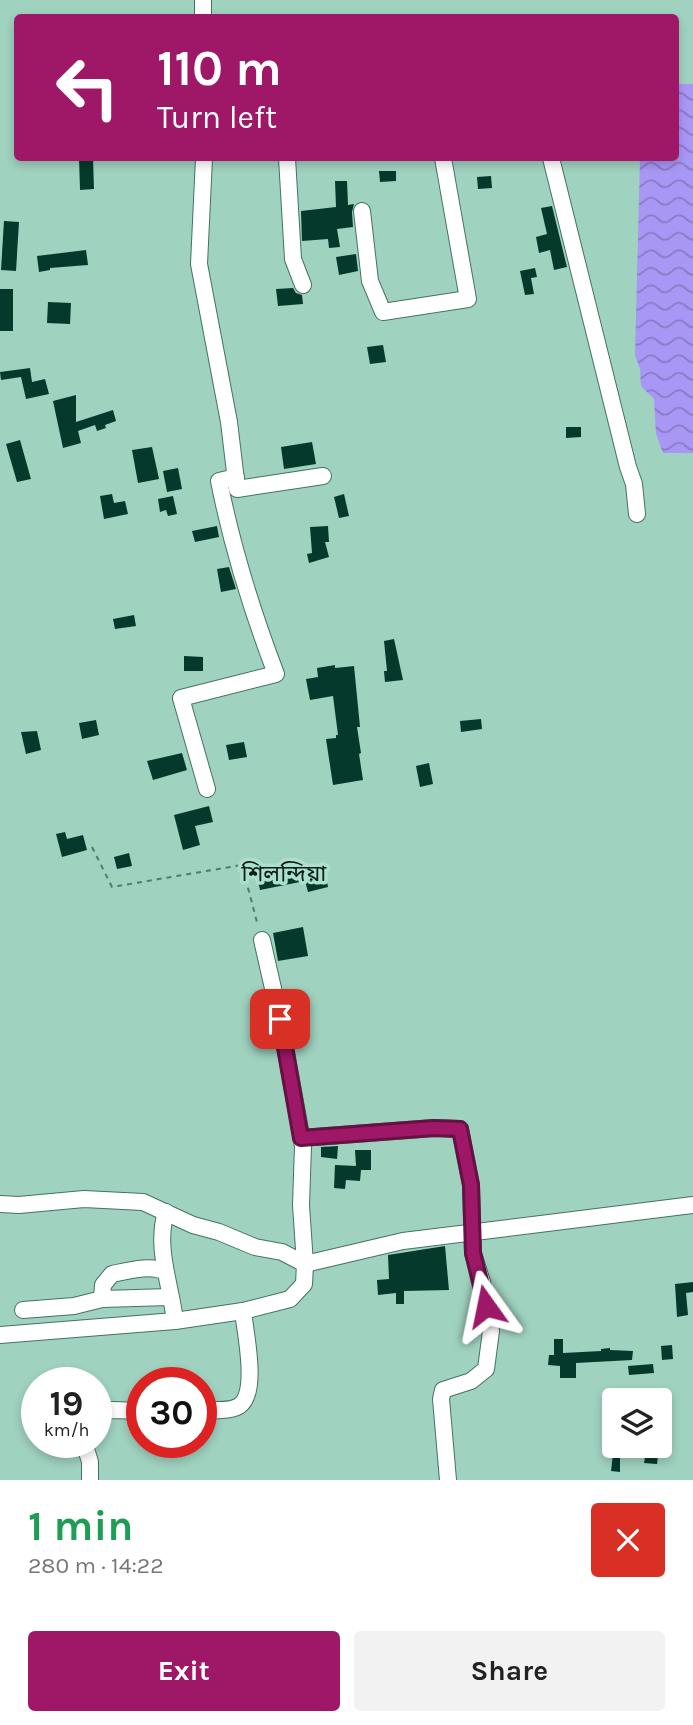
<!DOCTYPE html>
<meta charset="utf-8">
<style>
body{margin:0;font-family:Karla,"Noto Sans Bengali",sans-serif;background:#f2f2f2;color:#222;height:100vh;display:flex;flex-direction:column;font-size:26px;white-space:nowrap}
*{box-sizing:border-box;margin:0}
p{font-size:23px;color:#767676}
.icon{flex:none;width:38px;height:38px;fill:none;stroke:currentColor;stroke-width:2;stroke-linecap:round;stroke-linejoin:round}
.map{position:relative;height:1480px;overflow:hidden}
.drawer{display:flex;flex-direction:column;background:#fff;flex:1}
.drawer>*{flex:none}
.top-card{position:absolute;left:14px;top:14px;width:665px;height:147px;border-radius:7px;box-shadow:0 4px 10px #0003;background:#9e1867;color:#fff;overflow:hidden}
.controls{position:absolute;left:602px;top:1388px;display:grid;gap:14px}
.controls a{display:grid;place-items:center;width:70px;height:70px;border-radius:7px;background:#fff;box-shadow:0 4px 10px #0003;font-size:35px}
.speed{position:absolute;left:21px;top:1367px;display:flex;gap:14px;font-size:35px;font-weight:700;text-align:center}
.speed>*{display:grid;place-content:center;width:91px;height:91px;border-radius:50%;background:#fff;box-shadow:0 4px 10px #0003;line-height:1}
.speed small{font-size:18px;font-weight:400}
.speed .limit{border:10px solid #d22;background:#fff;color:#111}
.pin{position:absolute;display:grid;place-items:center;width:60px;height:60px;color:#fff;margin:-30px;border-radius:14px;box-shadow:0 4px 10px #0006}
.me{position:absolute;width:77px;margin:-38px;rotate:348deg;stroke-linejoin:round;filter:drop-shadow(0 0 5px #0008)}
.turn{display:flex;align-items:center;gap:24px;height:147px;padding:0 28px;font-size:32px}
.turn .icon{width:91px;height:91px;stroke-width:2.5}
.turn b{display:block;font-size:49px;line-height:60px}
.round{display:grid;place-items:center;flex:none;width:74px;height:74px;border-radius:7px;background:#f2f2f2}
.summary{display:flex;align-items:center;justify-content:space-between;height:119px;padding:0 28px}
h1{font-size:42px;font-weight:700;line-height:52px;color:#1e9e55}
.action{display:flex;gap:14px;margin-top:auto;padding:14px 28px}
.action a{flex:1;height:80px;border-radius:7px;background:#9e1867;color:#fff;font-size:28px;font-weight:700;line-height:80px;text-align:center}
.action a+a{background:#f2f2f2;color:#222}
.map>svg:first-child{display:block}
.water{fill:url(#water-waves)}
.building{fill:#05392c}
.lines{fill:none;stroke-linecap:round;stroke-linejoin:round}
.minor-casing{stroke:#447263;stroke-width:18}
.path{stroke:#56796d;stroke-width:2;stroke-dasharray:5 5;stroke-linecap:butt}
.minor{stroke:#fff;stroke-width:16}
.route-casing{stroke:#671043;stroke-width:18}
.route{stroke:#9e1867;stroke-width:12}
.labels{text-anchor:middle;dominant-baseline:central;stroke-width:7;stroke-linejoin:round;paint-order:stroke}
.quarter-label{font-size:23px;fill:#0a1d17;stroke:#addfcd}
</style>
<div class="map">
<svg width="693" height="1480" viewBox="0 0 693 1480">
<defs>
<pattern id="water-waves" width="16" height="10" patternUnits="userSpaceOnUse" patternTransform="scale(1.75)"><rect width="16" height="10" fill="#a997f6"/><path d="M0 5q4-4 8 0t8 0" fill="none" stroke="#887bc6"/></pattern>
</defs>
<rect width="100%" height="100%" fill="#a0d2c0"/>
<path class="water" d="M676 84H693V453H663L656 434 654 399 641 386 640 369 635 355 640 158H676Z"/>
<g class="building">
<path d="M79 158H93L94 189 80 190Z"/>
<path d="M379 171H396V181L380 182Z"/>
<path d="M491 176 492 188 478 189 477 177Z"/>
<path d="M335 181H347L348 205 354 204 352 212 353 227 337 229 340 247 329 248 328 239 302 241 301 211 336 207Z"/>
<path d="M552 206 567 267 554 270 550 250 539 253 536 237 547 234 541 208Z"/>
<path d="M4 221 19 222 16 271 1 270Z"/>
<path d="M86 250 88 265 50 268V270L39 272 37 256Z"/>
<path d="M356 254 358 271 339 275 336 257Z"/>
<path d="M535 268 537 277 531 278 534 294 525 295 520 271Z"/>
<path d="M293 288 296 293 302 295 303 304 278 306 276 289Z"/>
<rect x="0" y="289" width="13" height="42"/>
<path d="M48 302 71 303 70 324 47 323Z"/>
<path d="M383 345 386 362 370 364 367 347Z"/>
<path d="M30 368 32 382 45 379 49 394 26 399 21 377 1 380 0 372Z"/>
<path d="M76 395V422L113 410 116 421 105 425 106 428 97 431 95 425 78 431 81 443 63 448 53 401Z"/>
<path d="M566 427H581V437L566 438Z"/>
<path d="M20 440 31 479 17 482 6 444Z"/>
<path d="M312 442 316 464 284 469 281 447Z"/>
<path d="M152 447 159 479 138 483 132 450Z"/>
<path d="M178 468 182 489 167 492 163 471Z"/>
<path d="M112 494 114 503 125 501 128 514 104 519 100 496Z"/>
<path d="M344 494 349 516 339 518 334 497Z"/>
<path d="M173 496 177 514 168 516 166 510 160 512 158 499Z"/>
<path d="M217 526 219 537 195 542 192 531Z"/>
<path d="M328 526 329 542H325L329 557 309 563 307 554 312 553 310 527Z"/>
<path d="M229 567 236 589 221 592 217 569Z"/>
<path d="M134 615 136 626 115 629 113 619Z"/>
<path d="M394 639 403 680 385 682 384 671H387L384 641Z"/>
<path d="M184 656 203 657V671H184Z"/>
<path d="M335 665V668L354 666 360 727H357L361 753 359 754 363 780 333 785 326 739 336 738V735H338L333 696 310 700 306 679 318 677 317 668Z"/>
<path d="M481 719 482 729 461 732 460 721Z"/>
<path d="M96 720 99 735 82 739 79 723Z"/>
<path d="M37 731 41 750 26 754 21 732Z"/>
<path d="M244 742 247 757 229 760 226 745Z"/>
<path d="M182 753 187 770 153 780 147 761Z"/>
<path d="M429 763 433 784 420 787 416 766Z"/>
<path d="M209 806 213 822 195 826 200 845 183 850 174 815Z"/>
<path d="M65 832 67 839 83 835 87 850 62 857 56 834Z"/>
<path d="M129 853 132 866 117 869 114 857Z"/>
<path d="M297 864 298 872 324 867 328 887 308 892 305 881 260 890 256 872Z"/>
<path d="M303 927 308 956 278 961 273 933Z"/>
<path d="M338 1146 337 1159 321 1157V1147Z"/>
<path d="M355 1150H371V1170H361L360 1181 346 1180 345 1189 334 1188 335 1165 356 1166Z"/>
<path d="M445 1246 449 1290 404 1291V1304H396V1293L378 1295 377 1280 389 1279 388 1255Z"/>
<path d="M693 1282V1292L686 1293 688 1315 677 1317 675 1284Z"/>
<path d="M554 1339H563V1353L601 1351V1349L610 1348V1350L633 1351 632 1360 576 1363V1378H560V1366L548 1365 549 1355H554Z"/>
<path d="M672 1345 673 1359 662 1360 661 1346Z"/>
<path d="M653 1364 654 1373 629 1375 628 1366Z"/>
<path d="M614 1446H620V1472L611 1471Z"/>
<path d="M647 1446 659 1447 657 1464 644 1463Z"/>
</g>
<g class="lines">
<defs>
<g id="minor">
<path d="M203 0V18"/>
<path d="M204 158 199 264 229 422 237 489 323 476"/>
<path d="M287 158 293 259 303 285"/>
<path d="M551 158 628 467 634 484 637 514"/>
<path d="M362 211 370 281 383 312 468 299 443 158"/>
<path d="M207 789 181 698 276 674C252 611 232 547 219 481L236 477"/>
<path d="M262 940 280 1019 303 1146 301 1205 305 1264 403 1241 693 1205"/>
<path d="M301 1138 434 1128 460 1129 471 1185 473 1253 482 1282 491 1331 486 1369 471 1381 443 1390 441 1399 448 1480"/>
<path d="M0 1204 19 1205 84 1199 143 1202 193 1225 219 1232 255 1247 282 1252 305 1264 304 1284 290 1299 243 1311 175 1321 0 1335"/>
<path d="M166 1212C155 1248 171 1285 175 1321"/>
<path d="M102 1299 103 1285 112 1274C127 1271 152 1264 165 1272"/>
<path d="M23 1310 74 1306 102 1299 170 1297"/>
<path d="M201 1409C212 1410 229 1412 239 1406 259 1393 245 1332 243 1311"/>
<path d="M96 1413 113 1410 142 1411"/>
<path d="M84 1442 90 1462V1480"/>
</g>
</defs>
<use href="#minor" class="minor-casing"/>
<path class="path" d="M92 847 112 887 242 865 258 926"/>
<use href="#minor" class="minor"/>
</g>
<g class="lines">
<defs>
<path id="route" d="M280 1019 301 1138 434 1128 460 1129 471 1185 473 1253 486 1306"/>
</defs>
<use href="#route" class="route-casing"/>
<use href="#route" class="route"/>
</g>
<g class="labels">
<g class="quarter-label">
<text x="284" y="873">শিলন্দিয়া</text>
</g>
</g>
</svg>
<div class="controls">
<a><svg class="icon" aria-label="layers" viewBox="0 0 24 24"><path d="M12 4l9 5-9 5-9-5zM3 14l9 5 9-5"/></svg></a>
</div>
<div class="speed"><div>19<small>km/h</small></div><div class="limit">30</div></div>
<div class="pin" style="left:280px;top:1019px;background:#d93025"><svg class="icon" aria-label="arrive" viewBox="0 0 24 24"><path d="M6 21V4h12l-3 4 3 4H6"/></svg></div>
<svg class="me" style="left:486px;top:1306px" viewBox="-20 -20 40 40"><path d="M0-17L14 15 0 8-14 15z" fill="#9e1867" stroke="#fff" stroke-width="4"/></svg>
<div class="top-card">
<div class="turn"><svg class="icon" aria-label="left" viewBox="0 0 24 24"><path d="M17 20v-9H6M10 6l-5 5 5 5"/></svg><div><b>110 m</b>Turn left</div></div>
</div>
</div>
<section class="drawer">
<div class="summary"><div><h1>1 min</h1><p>280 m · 14:22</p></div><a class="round" style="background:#d93025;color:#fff"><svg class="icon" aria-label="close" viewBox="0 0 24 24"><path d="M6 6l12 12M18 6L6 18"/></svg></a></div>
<div class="action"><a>Exit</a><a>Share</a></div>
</section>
